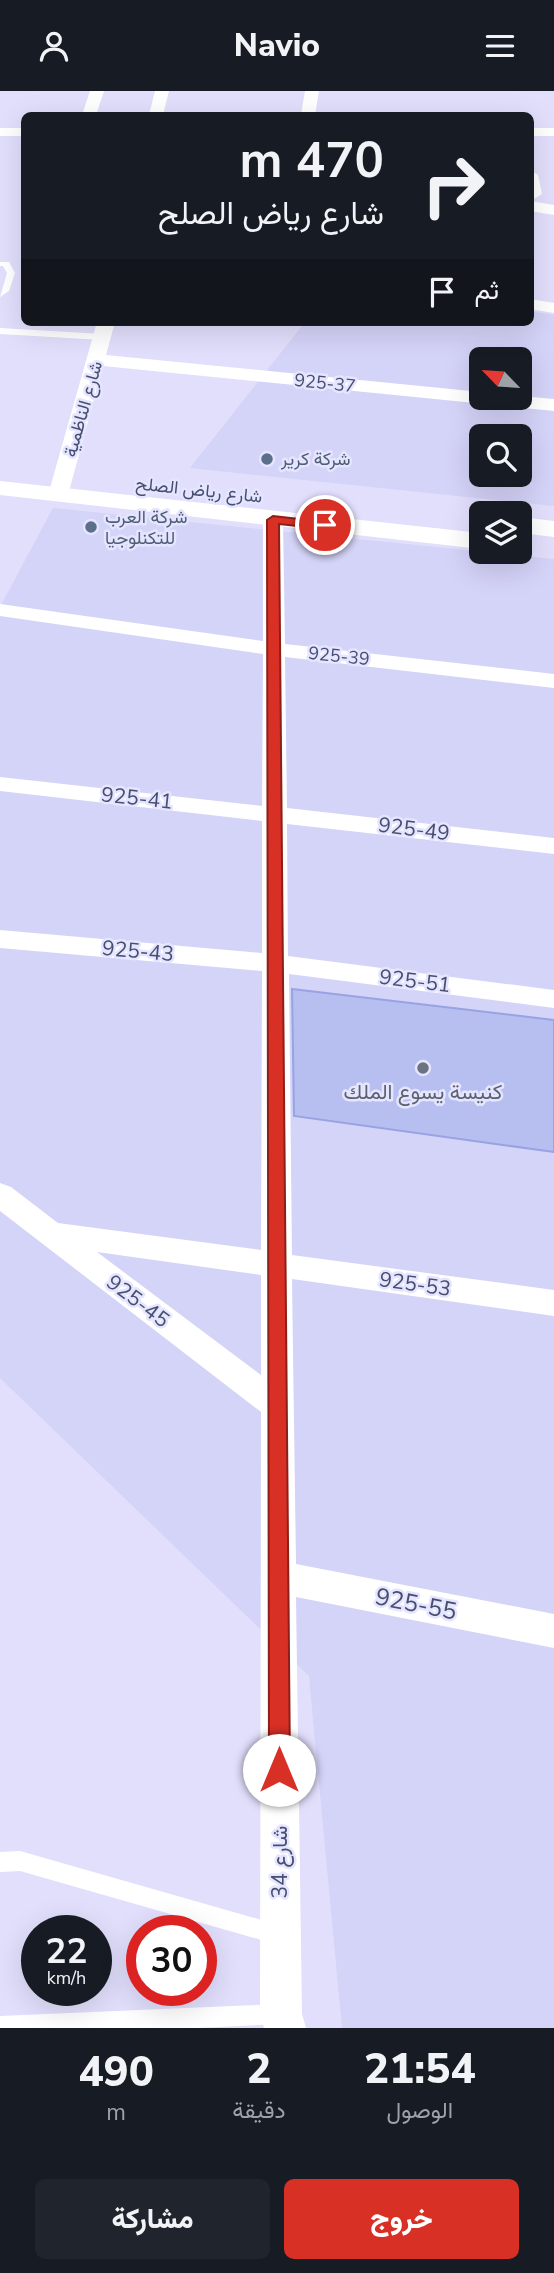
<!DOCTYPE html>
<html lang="ar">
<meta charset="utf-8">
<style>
body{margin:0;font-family:"Nunito Sans",Vazirmatn,sans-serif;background:#20242c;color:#f1f3f6;direction:rtl;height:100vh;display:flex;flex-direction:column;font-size:26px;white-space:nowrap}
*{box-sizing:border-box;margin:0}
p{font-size:23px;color:#9ea1a6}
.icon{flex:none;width:38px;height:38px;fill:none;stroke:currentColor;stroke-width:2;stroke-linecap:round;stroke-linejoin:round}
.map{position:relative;height:1937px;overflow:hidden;direction:ltr}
.panel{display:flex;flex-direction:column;background:#171b24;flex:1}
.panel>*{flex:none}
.banner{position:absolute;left:21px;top:21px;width:513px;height:214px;border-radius:10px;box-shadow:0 7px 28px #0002;direction:rtl;background:#171b24;color:#f1f3f6;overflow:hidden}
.needle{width:46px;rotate:295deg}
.controls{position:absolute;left:469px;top:256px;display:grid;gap:14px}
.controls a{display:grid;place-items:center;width:63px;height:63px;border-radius:10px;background:#171b24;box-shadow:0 7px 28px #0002;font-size:35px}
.speed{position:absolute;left:21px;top:1824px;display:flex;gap:14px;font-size:35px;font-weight:700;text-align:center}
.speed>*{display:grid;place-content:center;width:91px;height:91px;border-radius:50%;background:#171b24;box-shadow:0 7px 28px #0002;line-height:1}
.speed small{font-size:18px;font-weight:400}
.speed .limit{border:10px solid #d22;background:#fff;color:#111}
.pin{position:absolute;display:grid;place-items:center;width:60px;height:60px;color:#fff;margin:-30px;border:4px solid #fff;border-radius:50%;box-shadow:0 2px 7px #0007}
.me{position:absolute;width:77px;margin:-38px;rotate:0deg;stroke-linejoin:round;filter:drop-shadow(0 0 5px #0008)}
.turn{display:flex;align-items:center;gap:24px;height:147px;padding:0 35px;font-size:32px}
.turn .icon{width:91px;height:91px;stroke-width:2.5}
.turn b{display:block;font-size:49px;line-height:60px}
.then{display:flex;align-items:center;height:66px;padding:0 35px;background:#0003;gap:14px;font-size:26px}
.eta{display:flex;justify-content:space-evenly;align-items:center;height:119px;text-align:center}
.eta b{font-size:42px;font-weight:800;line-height:49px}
.cta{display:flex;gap:14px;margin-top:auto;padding:14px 35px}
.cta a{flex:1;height:80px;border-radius:10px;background:#d93025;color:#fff;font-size:28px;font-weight:800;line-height:80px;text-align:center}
.cta a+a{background:#20242c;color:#f1f3f6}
header{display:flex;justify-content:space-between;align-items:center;height:91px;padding:0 35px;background:#171b24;font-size:32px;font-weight:800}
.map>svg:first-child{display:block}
.residential{fill:#d4d3f8;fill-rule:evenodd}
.building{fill:#b7bff1;stroke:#97a3e3;stroke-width:2}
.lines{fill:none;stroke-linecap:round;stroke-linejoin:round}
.service{fill:#fff;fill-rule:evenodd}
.minor{fill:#fff;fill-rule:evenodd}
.tertiary{fill:#fff;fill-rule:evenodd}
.route{fill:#d93025;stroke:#8d1f18;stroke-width:2}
.service-dot{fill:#5c6f8a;stroke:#e6e5ff;stroke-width:2.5}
.worship-dot{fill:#6b7280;stroke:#e6e5ff;stroke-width:2.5}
.labels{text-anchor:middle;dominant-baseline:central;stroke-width:5;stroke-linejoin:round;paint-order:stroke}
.far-street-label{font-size:18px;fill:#474f71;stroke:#e6e5ff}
.far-service-label{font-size:18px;fill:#4e5e75;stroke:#e6e5ff;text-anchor:start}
.street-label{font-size:21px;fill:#474f71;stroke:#e6e5ff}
.worship-label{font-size:21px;fill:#5b616d;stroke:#e6e5ff}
.near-street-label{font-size:24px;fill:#474f71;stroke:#e6e5ff}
</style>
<header><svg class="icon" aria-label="menu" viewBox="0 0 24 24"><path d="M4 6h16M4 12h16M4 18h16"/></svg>Navio<svg class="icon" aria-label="person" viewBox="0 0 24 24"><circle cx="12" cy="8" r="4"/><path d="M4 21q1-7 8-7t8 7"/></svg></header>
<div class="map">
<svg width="554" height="1937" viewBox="0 0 554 1937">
<rect width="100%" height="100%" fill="#e1dffc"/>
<g class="residential">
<path d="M530 220 554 224V415L190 377 305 231H530ZM481 268H520V306H481ZM481 345H520V383H481Z"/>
<path d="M53 417 554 468V1937H342L309 1585 0 1287V516Z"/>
</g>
<path class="building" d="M292 898 554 929V1061L294 1025Z"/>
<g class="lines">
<g class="service">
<path d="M0 171H9L15 182 9 200 0 206 7 182 3 175H0Z"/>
<path d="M0 237 102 243 106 246 102 249 0 243Z"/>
<path d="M20 1760 279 1834 286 1837 289 1844 286 1851 279 1854 20 1780 0 1781V1761Z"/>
<path d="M280 1913 287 1916 290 1923 287 1930 280 1933 196 1937H0V1925Z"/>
</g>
<g class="minor">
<path d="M90 0H104L96 24H82Z"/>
<path d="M155 0H169L163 24H149Z"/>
<path d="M305 0H319L315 24H301Z"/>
<rect x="0" y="37" width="24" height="8"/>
<rect x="530" y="37" width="24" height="8"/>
<path d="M530 79 538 84 542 103 534 108 530 107Z"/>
<path d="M530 110 554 114V124L530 120Z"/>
<path d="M530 208 554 212V222L530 218Z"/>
<path d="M97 231H115L106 264 481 301V306L520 305 554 308V320L103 275 68 404 65 408H51L48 404Z"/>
<path d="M273 423 280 425 283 429 285 553 554 583V597L285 566 287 717 554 747V763L287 733 288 865 554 899V917L289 883 292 1164 554 1199V1225L292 1188 296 1473 554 1523V1557L296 1506 302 1923 306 1937H264L260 1923 261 1321 0 1120V1092L11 1096 58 1132 261 1159 262 880 0 857V839L262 862V730L0 700V686L262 715 263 563 0 525V513L263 550V429L266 425ZM97 1161 261 1184V1284Z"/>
</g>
<g class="tertiary">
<path d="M0 390 481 442V458L0 404Z"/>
<path d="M520 426 554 430V446L520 442Z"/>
</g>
</g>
<path class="route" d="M273 425 325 431 331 434 325 438 279 433 290 1679 287 1687 279 1690 272 1687 269 1679 267 429Z"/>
<g class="service-dot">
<circle cx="267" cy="368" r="7"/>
<circle cx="91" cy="436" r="7"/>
</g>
<circle class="worship-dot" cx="423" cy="977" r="7"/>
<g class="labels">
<g class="far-street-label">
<text transform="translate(325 292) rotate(6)">925-37</text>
<text transform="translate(83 318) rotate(-74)">شارع الناظمية</text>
<text transform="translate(199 399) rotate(6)">شارع رياض الصلح</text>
<text transform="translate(339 565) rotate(6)">925-39</text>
</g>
<g class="far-service-label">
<text x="281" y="368">شركة كرير</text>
<text x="105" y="426">شركة العرب<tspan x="105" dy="21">للتكنلوجيا</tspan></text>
</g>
<g class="street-label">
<text transform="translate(137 707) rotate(6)">925-41</text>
<text transform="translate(414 738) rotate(7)">925-49</text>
<text transform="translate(138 860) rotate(5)">925-43</text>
<text transform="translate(415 890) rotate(7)">925-51</text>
<text transform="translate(415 1193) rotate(8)">925-53</text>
<text transform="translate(138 1210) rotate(37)">925-45</text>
<text transform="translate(280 1771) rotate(-90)">شارع 34</text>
</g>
<g class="worship-label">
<text x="423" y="1001">كنيسة يسوع الملك</text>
</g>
<g class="near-street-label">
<text transform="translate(416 1513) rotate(11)">925-55</text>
</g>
</g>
</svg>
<div class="controls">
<a><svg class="needle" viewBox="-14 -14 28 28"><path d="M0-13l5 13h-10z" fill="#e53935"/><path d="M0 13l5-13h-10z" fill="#9ea1a6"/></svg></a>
<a><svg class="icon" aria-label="search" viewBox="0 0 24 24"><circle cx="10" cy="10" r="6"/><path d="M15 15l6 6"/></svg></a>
<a><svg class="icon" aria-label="layers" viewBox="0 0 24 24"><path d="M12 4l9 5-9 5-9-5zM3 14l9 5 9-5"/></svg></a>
</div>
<div class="speed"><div>22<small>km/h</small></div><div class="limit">30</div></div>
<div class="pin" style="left:325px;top:434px;background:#d93025"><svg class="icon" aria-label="arrive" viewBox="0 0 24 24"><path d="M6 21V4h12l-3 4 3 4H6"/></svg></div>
<svg class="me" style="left:279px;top:1679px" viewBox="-20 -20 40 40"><circle r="19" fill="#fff"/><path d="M0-13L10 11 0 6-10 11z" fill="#d93025"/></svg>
<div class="banner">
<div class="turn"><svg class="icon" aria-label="right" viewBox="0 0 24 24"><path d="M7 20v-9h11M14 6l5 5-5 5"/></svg><div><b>470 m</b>شارع رياض الصلح</div></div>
<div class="then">ثم<svg class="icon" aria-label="arrive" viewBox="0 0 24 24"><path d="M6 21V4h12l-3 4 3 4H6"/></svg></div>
</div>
</div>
<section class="panel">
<div class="eta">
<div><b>21:54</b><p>الوصول</p></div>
<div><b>2</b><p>دقيقة</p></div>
<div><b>490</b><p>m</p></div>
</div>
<div class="cta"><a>خروج</a><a>مشاركة</a></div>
</section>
